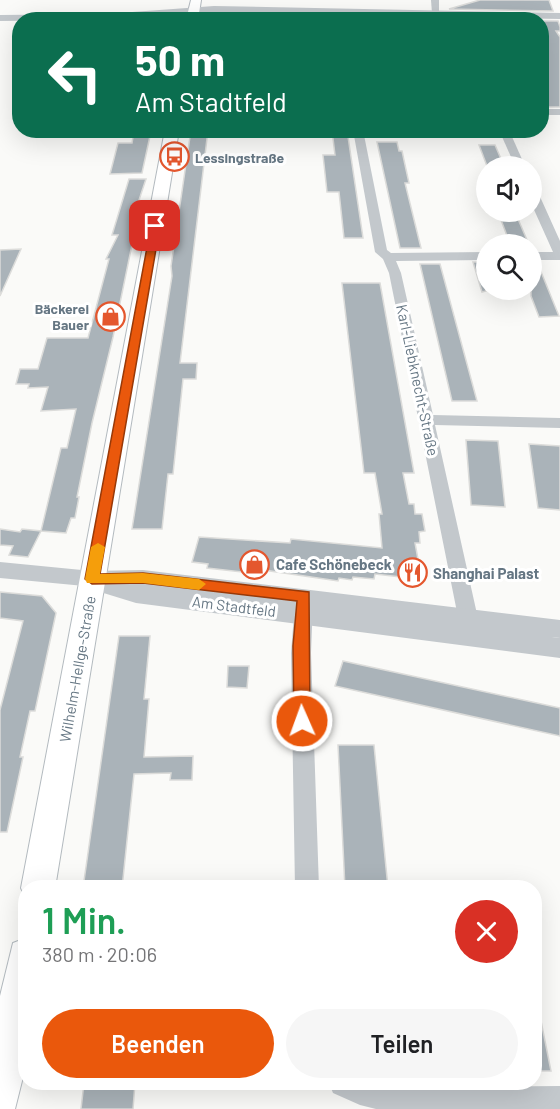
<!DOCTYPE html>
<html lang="de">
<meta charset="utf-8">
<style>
body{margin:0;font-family:Barlow,sans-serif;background:#f6f6f6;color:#202124;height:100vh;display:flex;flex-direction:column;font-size:22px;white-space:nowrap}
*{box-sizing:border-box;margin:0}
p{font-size:20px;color:#757577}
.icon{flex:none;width:33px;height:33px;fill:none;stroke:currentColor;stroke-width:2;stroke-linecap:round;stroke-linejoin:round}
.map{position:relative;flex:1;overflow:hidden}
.drawer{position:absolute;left:18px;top:880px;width:524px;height:210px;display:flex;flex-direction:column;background:#fff;border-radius:24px;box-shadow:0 6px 24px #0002}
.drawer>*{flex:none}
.hud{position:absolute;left:12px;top:12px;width:537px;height:126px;border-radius:24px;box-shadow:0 6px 24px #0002;background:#0b6e4f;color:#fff;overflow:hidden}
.buttons{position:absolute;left:476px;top:156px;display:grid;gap:12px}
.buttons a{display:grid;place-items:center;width:66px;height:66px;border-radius:50%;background:#fff;box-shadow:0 6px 24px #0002;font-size:30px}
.pin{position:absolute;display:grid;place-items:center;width:51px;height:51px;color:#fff;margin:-26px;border-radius:12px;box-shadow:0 3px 9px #0006}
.me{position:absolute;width:66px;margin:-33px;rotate:358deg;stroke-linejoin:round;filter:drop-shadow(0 0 4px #0008)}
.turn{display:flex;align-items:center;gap:21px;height:126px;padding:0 24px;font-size:27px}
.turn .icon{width:78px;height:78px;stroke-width:2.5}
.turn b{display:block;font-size:42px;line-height:51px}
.round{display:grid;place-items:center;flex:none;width:63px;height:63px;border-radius:32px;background:#f6f6f6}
.overview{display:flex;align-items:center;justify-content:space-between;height:102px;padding:0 24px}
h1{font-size:36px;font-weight:600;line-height:45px;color:#1e9e55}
.action{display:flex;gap:12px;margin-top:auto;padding:12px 24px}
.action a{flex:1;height:69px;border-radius:36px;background:#ea580c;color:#fff;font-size:24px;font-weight:600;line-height:69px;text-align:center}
.action a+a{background:#f6f6f6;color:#202124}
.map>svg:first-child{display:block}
.building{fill:#aab3b9;stroke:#dcdcda;stroke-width:1.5}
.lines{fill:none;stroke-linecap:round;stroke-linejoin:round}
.secondary-casing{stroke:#b3babf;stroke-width:2}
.minor{fill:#c3c8cc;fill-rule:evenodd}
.tertiary{fill:#c3c8cc;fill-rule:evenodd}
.secondary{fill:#fff;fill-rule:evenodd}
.route{fill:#ea580c;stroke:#983908;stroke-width:1.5}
.slow{fill:#f59e0b}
.labels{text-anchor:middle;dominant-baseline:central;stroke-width:6;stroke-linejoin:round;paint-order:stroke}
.far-poi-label{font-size:14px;font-weight:bold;fill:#657683;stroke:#fff;text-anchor:start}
.street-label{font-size:15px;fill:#657683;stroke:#fff}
.poi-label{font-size:15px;font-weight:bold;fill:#657683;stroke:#fff;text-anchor:start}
</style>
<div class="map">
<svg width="560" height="1109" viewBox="0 0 560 1109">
<rect width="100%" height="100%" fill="#fafaf8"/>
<g class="building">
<path d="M480 0H549L553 11 449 9Z"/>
<path d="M226 15H266V20H225Z"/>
<path d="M542 21H558L560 27V31H556L560 37V107H542Z"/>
<path d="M191 130H208L180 363H197L196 379H183L173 474H168L162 529H132L172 276 171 266Z"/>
<path d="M332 130H347L363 238H344L339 192H327L323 155H335Z"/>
<path d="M150 136 142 173 110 174 118 143H132L133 137Z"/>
<path d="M377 142H397L399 151H402L409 183H405L421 248H400Z"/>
<path d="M479 145H495L504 166H487Z"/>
<path d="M129 179H146L139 200 141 201 113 337 92 423 77 497H79L75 518H71L66 533 41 531 61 448H67L76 409 41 411 48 387 28 388 29 384H16L20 369H38L47 338H88L109 259H106L118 235H112Z"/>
<path d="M498 212H515L527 240 509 241Z"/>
<path d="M21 249 0 296V250Z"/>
<path d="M473 262H486V291L482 292Z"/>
<path d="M531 262H537L559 316 539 317 531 296Z"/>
<path d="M420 264H440L477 401H452Z"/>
<path d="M342 283H380L414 473H403L409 504H414L415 514H422L425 531 419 532 420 543H415L420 570 406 581 401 577 375 574 374 579 353 577 352 580 339 578 338 581 243 567 242 572 207 568 208 564 192 562 199 537 290 543 291 539 382 548 379 514H382L375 473H364Z"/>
<path d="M466 440 498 441 505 507 471 505Z"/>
<path d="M529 444 560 446V510L538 508Z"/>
<path d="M0 529 20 532 22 529 41 531 28 557 9 555 13 546 0 545Z"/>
<path d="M0 592 42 596 56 613 35 711H30L20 757H23L7 832H0V710L23 621 0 618Z"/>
<path d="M119 636H150L144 699H149L144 757 193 756 192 780H170L171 773 134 774 122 888H83Z"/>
<path d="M343 661 560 708V736L335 686Z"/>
<path d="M228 666H249L247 688 227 687Z"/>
<path d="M338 745H374L388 888H345Z"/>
<path d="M541 1021 551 1071H534V1022Z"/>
<path d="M84 1083H135L133 1109H81Z"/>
</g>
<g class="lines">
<defs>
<g id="secondary">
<path d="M191 0H201L198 20H186Z"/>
<path d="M165 130H179L55 888H26V899L21 888Z"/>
<path d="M26 938V1065L15 1109H0V996L13 943Z"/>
</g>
</defs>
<use href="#secondary" class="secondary-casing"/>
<g class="minor">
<path d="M431 0H439V15L432 13Z"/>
<rect x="542" y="109" width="18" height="6"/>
<path d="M353 130H363L387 250 391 253 486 252V260L396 261 401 273 433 415 560 418V428L435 425 481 632 478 637 471 639 464 637 461 632 389 273 383 259 375 252Z"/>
<path d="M499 130H509L525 166H515Z"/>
<path d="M531 187 537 190 560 241V260H531V252H553L531 203Z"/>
<path d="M304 595 311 597 313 602 311 653 319 888H295L291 653 295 602 297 597Z"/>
<path d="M329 1083H387L446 1087 560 1086V1109H376L360 1105 333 1093Z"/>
</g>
<g class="tertiary">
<path d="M214 6 560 13V19L214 12 111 20 0 21V15L105 14Z"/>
<path d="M0 562 92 571 143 570 560 620V638L299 606 560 638V658L136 603 97 591 95 587 0 578Z"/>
</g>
<use href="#secondary" class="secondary"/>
</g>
<path class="route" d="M155 224 160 226 100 574 143 573 309 592 310 721 308 726H296L294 721 293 646 297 601 143 583 92 584 85 579 151 226Z"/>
<path class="slow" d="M98 543 105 547 100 574 143 573 199 579 206 584 199 590 143 583H87L85 579 91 547Z"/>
<defs>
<symbol id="bus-ring" viewBox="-11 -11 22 22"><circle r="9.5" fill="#fff" stroke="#e4572e" stroke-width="1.5"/><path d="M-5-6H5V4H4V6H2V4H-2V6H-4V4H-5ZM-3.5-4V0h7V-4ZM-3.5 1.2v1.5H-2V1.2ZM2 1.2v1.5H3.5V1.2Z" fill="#e4572e"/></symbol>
<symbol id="shop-ring" viewBox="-11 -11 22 22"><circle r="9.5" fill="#fff" stroke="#e4572e" stroke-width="1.5"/><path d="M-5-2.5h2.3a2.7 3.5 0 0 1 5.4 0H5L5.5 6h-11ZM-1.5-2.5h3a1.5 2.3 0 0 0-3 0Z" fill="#e4572e"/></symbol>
<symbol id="restaurant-ring" viewBox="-11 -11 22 22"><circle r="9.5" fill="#fff" stroke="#e4572e" stroke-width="1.5"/><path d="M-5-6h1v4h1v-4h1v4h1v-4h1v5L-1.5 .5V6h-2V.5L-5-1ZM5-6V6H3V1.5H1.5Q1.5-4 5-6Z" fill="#e4572e"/></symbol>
</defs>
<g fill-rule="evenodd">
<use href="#bus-ring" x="158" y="140" width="33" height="33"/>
<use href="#shop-ring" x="94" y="300" width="33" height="33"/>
<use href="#shop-ring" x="238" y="548" width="33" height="33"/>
<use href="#restaurant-ring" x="396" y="556" width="33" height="33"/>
</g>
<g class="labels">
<g class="far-poi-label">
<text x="195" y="157">Lessingstraße</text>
<text x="89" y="308" text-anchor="end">Bäckerei<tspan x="89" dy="16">Bauer</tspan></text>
</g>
<g class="street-label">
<text transform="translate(418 380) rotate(78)">Karl-Liebknecht-Straße</text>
<text transform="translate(234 606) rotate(7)">Am Stadtfeld</text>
<text transform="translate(77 669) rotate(-80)">Wilhelm-Hellge-Straße</text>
</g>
<g class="poi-label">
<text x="276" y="564">Cafe Schönebeck</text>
<text x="433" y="573">Shanghai Palast</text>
</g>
</g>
</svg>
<div class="buttons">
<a><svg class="icon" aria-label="sound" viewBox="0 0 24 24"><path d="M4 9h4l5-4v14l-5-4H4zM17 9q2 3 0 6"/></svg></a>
<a><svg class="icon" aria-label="search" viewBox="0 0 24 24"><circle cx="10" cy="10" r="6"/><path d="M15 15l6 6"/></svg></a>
</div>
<div class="pin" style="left:155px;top:226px;background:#d93025"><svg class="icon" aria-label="arrive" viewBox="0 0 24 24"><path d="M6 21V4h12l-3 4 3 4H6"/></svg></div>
<svg class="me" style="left:302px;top:721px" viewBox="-20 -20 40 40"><circle r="17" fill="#ea580c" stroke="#fff" stroke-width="3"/><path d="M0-11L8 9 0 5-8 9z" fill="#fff"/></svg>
<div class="hud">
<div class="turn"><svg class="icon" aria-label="left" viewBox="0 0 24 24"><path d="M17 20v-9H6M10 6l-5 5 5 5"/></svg><div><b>50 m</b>Am Stadtfeld</div></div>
</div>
<section class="drawer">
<div class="overview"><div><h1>1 Min.</h1><p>380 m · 20:06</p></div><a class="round" style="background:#d93025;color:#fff"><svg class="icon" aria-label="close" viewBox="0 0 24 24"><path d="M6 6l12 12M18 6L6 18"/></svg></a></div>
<div class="action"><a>Beenden</a><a>Teilen</a></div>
</section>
</div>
